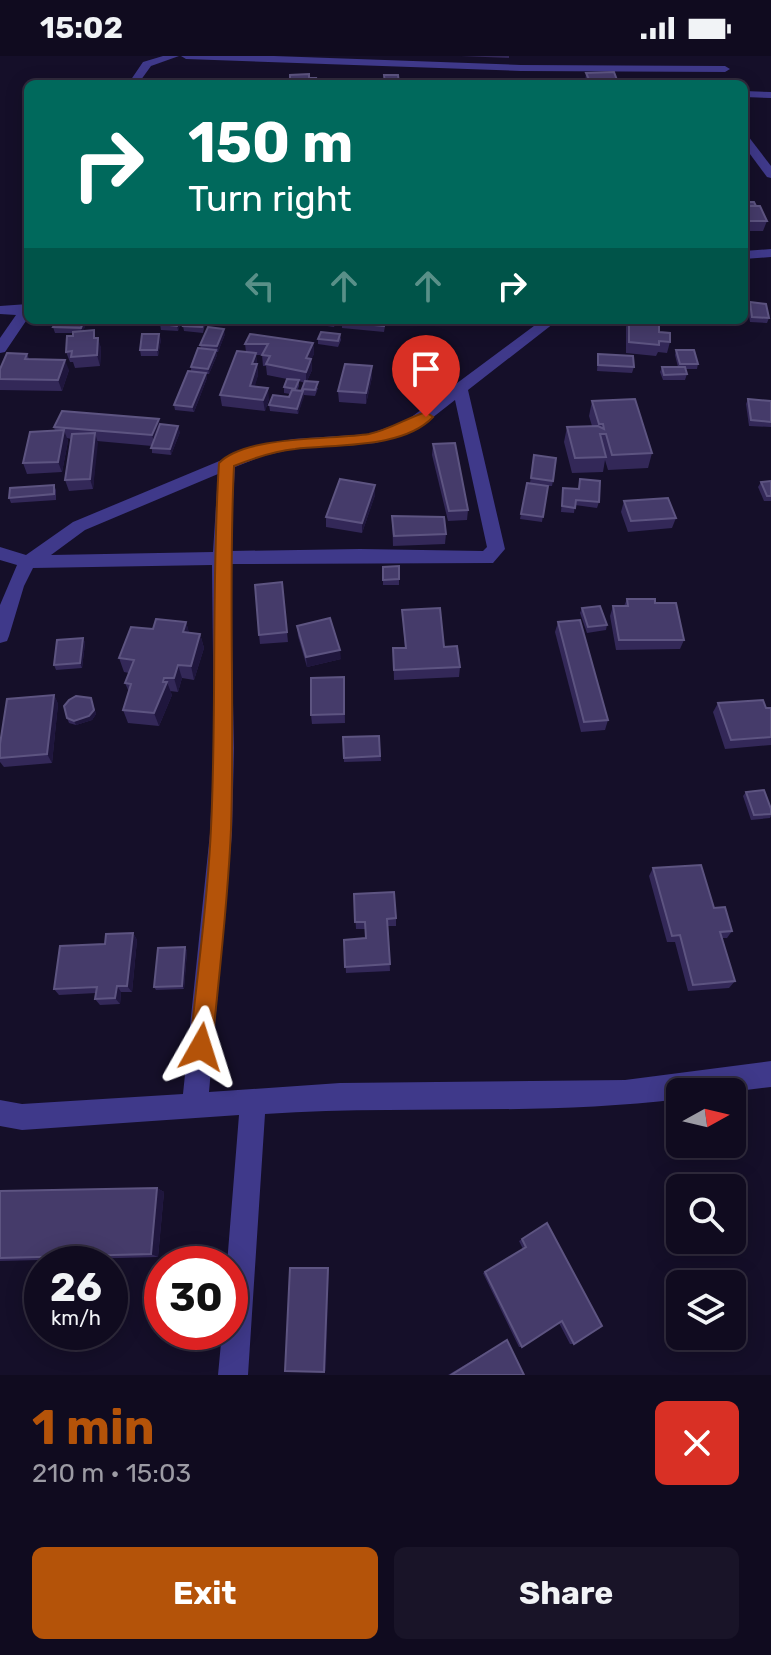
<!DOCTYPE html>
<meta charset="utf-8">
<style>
body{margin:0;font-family:Rubik,sans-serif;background:#191428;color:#f1f3f6;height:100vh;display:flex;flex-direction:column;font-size:30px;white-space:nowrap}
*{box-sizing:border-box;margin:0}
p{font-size:26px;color:#9c9ba4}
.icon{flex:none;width:44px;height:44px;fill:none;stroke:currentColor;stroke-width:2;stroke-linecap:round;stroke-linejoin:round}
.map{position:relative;height:1319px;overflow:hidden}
.panel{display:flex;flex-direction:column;background:#100b1f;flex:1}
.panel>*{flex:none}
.top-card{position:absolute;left:24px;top:24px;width:724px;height:244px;border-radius:12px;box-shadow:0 4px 20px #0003,0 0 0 2px #302b3d;background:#00695c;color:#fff;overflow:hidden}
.needle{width:52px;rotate:82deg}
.controls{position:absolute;left:666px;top:1022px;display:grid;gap:16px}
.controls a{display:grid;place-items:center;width:80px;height:80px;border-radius:12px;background:#100b1f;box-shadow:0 4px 20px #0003,0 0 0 2px #302b3d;font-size:40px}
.speed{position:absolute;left:24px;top:1190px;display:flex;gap:16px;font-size:40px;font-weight:700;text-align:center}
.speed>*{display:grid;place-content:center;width:104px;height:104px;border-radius:50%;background:#100b1f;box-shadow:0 4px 20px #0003,0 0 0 2px #302b3d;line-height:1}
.speed small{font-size:20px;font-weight:400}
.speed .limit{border:12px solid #d22;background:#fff;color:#111}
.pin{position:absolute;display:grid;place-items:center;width:68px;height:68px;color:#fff;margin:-82px -34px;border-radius:50% 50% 50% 0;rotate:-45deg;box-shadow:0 0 8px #0007}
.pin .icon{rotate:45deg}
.me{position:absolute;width:88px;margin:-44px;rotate:6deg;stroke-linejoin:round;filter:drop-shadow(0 0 6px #0008)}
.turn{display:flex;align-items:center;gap:28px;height:168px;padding:0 32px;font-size:36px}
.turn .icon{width:104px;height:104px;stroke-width:2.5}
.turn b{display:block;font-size:56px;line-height:68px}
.lanes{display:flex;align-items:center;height:76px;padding:0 32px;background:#0003;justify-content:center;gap:40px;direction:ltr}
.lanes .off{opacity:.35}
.round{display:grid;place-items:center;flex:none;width:84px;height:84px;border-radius:12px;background:#191428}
.headline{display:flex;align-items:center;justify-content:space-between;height:136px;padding:0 32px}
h1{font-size:48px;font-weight:700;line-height:60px;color:#b45309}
.cta{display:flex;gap:16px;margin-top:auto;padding:16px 32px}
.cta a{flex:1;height:92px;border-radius:12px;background:#b45309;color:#fff;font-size:32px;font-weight:700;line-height:92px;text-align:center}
.cta a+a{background:#191428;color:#f1f3f6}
.status{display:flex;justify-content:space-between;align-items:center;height:56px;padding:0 40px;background:#100b1f;direction:ltr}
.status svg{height:22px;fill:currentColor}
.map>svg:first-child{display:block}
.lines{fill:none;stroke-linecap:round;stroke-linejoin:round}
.minor{fill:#3f398a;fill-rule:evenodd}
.wall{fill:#332858;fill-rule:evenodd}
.shaded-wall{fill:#1f163d}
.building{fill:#453b6a;stroke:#5d5481;stroke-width:2}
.route{fill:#b45309;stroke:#753606;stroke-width:2}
</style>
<div class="status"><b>15:02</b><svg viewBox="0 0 49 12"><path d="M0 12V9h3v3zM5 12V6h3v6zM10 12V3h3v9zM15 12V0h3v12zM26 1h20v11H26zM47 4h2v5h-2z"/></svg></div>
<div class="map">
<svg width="771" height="1319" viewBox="0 0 771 1319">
<rect width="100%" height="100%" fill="#150f29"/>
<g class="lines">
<g class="minor">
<path d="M163 0H179L151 10 138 28H128L143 6Z"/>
<path d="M181 0H274L521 9 725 10 730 13 725 16 521 15 186 3Z"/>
<path d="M744 35 771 36V42L744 41Z"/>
<path d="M744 78 748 80 771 110V122L767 121 744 90Z"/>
<path d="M771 193V201L744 203V195Z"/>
<path d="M28 248V262L5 296 0 297V282L16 259 0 258V250Z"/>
<path d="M542 264H558L468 334 505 493 493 507 230 508 234 692 232 777 209 1036 340 1027 625 1024 771 1005V1031L730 1036H680V1043C543 1060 403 1049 265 1058L248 1319H218L222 1276H230V1208H227L239 1059 22 1074 0 1070V1044L22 1048 183 1038 210 777 214 692 212 509 33 512 24 530 9 580 7 585 0 587V549L17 509 0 504V491L26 499 73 466 253 391 293 383 369 378 406 365ZM455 344 487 491 483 495 360 493 230 495 235 411 263 400 293 393 376 387 418 373ZM218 418 213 496 51 499 85 474Z"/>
</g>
</g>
<g class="wall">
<path d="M461 0H509V2Z"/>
<path d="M586 17 617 24 616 28H585Z"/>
<path d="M744 146 756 150 767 165 763 175H744Z"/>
<path d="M750 246 769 262 767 267 750 266 748 252Z"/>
<path d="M185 264H205V268L203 277 184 275 183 270Z"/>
<path d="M293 264H337L334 271 293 265Z"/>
<path d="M386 264 384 276 342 272V266Z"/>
<path d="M628 264H659V276L670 286 667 297 658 296 656 300 626 297V271Z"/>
<path d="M725 264H744L742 268 726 267Z"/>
<path d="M181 266 178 275 161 274 160 268Z"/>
<path d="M86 268 83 275 97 282 101 292 100 310 75 312 73 306H70L66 296 73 277H55L53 271Z"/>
<path d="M225 278 218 296H216L217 299 209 318H206L207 322 194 356 175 354 174 349 191 315V311L201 292 200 289Z"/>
<path d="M340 278 341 284 338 291 318 288V283Z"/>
<path d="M161 283 158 300H141L140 294Z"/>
<path d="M313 287 314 298 311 303 312 314 307 325 318 332 315 340 304 339 298 358 270 355 269 349 289 341 290 338 284 337V331L287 323 267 319 266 310H263L262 299H256L258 319 254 331 269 343 265 355 222 350 220 339 246 296 245 288ZM299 325 305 327 302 335H297L299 330Z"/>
<path d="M676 294 698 308 697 313H685L687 318 685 324H663L660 316 662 311H678L675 299Z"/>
<path d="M27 298 29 303 69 314 62 335 0 334V313Z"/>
<path d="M598 298 634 311 632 317 597 315Z"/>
<path d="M372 310V321L366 348 339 346 338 335Z"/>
<path d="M748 343 771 345V371L749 370 746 348Z"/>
<path d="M592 345 652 397 648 412 608 414 605 404 603 416 572 417 564 386 567 371 592 370 589 360Z"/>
<path d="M160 368 180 376 171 399 152 397V390L97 385 93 433 69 435 65 424 71 383 67 382 68 385 62 416 27 418 23 407 55 375 54 371Z"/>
<path d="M433 388 468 454 467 464 448 465 432 399Z"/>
<path d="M534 399 553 425 552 430H548L542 466 520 463 527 427H530Z"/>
<path d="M580 423 599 446 597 452 575 449 574 457 561 456 563 432 578 433Z"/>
<path d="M771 425V445H764L758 431 761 426Z"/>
<path d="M54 429 56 434V444L11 447 9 442Z"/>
<path d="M375 439 362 477 326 471V461Z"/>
<path d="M624 445 676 462 672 472 628 476 621 456Z"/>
<path d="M392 460 446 478 445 488 393 490Z"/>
<path d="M399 510V529H383V511Z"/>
<path d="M282 526 288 586 260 588 259 579Z"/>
<path d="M627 543 655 547 684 584 680 593 616 594 610 560 613 550H624Z"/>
<path d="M582 552 607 569 606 574 587 577 580 557Z"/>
<path d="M402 554 460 611 459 621 394 624 393 592H405Z"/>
<path d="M186 566 189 577 200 578 204 592 194 624 182 622 178 636 170 635 172 639 159 670 128 667 123 654 129 636 125 627 129 617 124 616 119 602 153 573Z"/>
<path d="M558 566 608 664 605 674 581 676 555 576Z"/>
<path d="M297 570 341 603 307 611 298 580Z"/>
<path d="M83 582 85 587 82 612 56 614 54 609Z"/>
<path d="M344 621 345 667 312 668 311 659Z"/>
<path d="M54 639 58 648 52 707 4 711 0 706V688Z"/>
<path d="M91 642 96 658 92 664 76 669 69 667 67 662Z"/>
<path d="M718 647 771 652V689L725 693 713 656Z"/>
<path d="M379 680 381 705 344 706 343 681Z"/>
<path d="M746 736 771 753V760L770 762 751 764 743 740Z"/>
<path d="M653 812 714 852 732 875 727 882H722L735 925 729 932 688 935 675 886H667L649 820Z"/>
<path d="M354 838 396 862V870H388L390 915 346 917 344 884 366 882V873H356Z"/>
<path d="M133 877 137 884 132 936H121L120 948 100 949 95 943 96 937 59 939 54 933 105 888Z"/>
<path d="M185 891 187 895 184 933 156 934 154 931Z"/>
<path d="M157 1132 164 1136 158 1201 0 1205V1135Z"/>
<path d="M547 1167 574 1288H570L559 1267 522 1291H519L483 1217 523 1193 519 1185Z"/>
<path d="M507 1284 524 1319H448L505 1285Z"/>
</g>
<g class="shaded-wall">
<path d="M84 264 86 268 82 278 81 272Z"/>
<path d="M179 264H181V266L178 275 177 270Z"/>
<path d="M224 273 225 278 218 296 217 290Z"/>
<path d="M159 278 161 283 158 300 157 294Z"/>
<path d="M98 282 101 292 100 310 97 299Z"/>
<path d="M313 287 314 298 307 313 306 302Z"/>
<path d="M216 294 217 299 209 318 208 313Z"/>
<path d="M256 297 258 319 252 341 250 330 252 308Z"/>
<path d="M311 303 312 314 306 327V316Z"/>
<path d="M65 304 69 314 62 335 58 324Z"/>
<path d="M372 310V321L366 348V337Z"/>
<path d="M206 317 207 322 194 356 192 351Z"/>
<path d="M268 332 269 343 265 355 263 344Z"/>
<path d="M303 335 304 341 298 358 297 353Z"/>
<path d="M159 363 161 374 155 390 152 379Z"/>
<path d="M178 370 180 376 171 399 170 393Z"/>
<path d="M64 374 68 385 62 416 58 406Z"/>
<path d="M95 377 98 387 93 433 90 423Z"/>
<path d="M375 429V439L362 477V467Z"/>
<path d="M186 566 190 580 183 576Z"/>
<path d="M200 578 204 592 194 624 191 610Z"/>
<path d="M83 582 85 587 82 612 80 607Z"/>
<path d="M340 594 341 603 307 611 306 601Z"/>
<path d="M178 609 182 622 178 636 174 622Z"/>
<path d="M164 622 166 628 167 626 172 639 159 670 154 657Z"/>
<path d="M54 639 58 648 52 707 47 698Z"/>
<path d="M91 642 96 658 92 664 76 669 74 665Z"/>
<path d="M133 877 137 884 132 936 127 930Z"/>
<path d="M185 891 187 895 184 933 182 930Z"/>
<path d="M117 930 121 936 120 948 115 942Z"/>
<path d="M157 1132 164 1136 158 1201 151 1198Z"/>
<path d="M328 1212 329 1214 326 1315 324 1316Z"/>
</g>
<g class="building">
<path d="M614 16 617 24H610L612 28H591L586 17Z"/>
<path d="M309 18V22H316L315 28H281V23H290V19Z"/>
<path d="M384 19H398L399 28H385Z"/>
<path d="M201 23 231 25 230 28H198Z"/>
<path d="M744 146H754L756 150H744Z"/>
<path d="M744 150H760L767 165H744Z"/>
<path d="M750 246 766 248 769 262 752 261Z"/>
<path d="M57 264H84L81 272 53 271Z"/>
<path d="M162 264H179L177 270 160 268Z"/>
<path d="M185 264H204L202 271 183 270Z"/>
<path d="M342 264H385L384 270 342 266Z"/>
<path d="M629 264H659V276L670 277V286L659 285V289L629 286Z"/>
<path d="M208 271 224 273 217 290 200 289Z"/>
<path d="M94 274V282H98L97 299 71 301 72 295 66 296 67 280H73V276Z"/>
<path d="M321 276 340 278 338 285 318 283Z"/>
<path d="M142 278H159L157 294H140Z"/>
<path d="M250 278 313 287 306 302 311 303 306 316 266 308 270 300 262 299 268 288H245Z"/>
<path d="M198 292 216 294 208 313 191 311Z"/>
<path d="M676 294H694L698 308H680Z"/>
<path d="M237 295 256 297 252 308H257L250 330 268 332 263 344 220 339Z"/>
<path d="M7 297 27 298 25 303 65 304 58 324 0 323V313Z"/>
<path d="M598 298 633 300 634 311 598 309Z"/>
<path d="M345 308 372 310 366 337 338 335Z"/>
<path d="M662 311H685L687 318 664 319Z"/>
<path d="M188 315 206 317 192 351 174 349Z"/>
<path d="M287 323 299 324 295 333 284 331Z"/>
<path d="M305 325 318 326 315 334 302 333Z"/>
<path d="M292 334 303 335 297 353 269 349 273 339 289 341Z"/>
<path d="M635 343 652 397 612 399 606 378H600L606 401 575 402 567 371 598 370 604 373 603 368H599L592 345Z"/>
<path d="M748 343 771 345V366L751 364Z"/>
<path d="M62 355 159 363 152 379 54 371Z"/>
<path d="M160 368 178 370 170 393 151 392Z"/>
<path d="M64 374 58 406 23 407 30 376Z"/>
<path d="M95 377 90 423 65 424 72 378Z"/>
<path d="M455 387 468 454 449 455 433 388Z"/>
<path d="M534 399 556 402 553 425 531 422Z"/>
<path d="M340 423 375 429 362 467 326 461Z"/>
<path d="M580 423 600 425 599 446 576 444 575 452 562 450 563 432 579 433Z"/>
<path d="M771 425V440H767L761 426Z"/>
<path d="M527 427 548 430 543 461 521 458Z"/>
<path d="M54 429V438L9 442 10 432Z"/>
<path d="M668 442 676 462 631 465 624 445Z"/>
<path d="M392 460 444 461 446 478 394 480Z"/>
<path d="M399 510V523L383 524V511Z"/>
<path d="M282 526 287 576 259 579 255 529Z"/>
<path d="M627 543H655V547H676L684 584H619L613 550H628Z"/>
<path d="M600 550 607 569 588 571 582 552Z"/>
<path d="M440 552 444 591 457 590 460 611 394 614 393 592H406L402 554Z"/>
<path d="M330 562 340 594 306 601 297 570Z"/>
<path d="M156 563 186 566 183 576 200 578 191 610 178 609 174 622H164L163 626H167L154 657 123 654 131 628 125 627 134 604 119 602 131 571 153 573Z"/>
<path d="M580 564 608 664 584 666 558 566Z"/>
<path d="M83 582 80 607 54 609 57 584Z"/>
<path d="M344 621V658L311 659V622Z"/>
<path d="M54 639 47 698 0 702V688L7 643Z"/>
<path d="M76 640 91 642 94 654 89 660 74 665 67 662 64 650 69 644Z"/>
<path d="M763 644 766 652H771V681L731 684 718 647Z"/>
<path d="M379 680 380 700 344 702 343 681Z"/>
<path d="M764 734 771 753V758L754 759 746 736Z"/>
<path d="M701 809 714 852 725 851 732 875 720 876 735 925 693 929 680 879 672 880 653 812Z"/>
<path d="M394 836 396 862 387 863 390 908 345 911 344 884 366 882 365 866H355L354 838Z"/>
<path d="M133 877 127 930H117L115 942 95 943 97 931 54 933 60 890 105 888 106 878Z"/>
<path d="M185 891 182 930 154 931 158 892Z"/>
<path d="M157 1132 151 1198 0 1202V1135Z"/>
<path d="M547 1167 602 1270 574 1288 562 1265 522 1291 485 1216 526 1191 522 1183Z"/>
<path d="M290 1212H328L324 1316 285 1315Z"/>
<path d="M507 1284 524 1319H451Z"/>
</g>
<path class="route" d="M426 356 433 361C403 393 335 388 295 393 274 395 254 402 234 410 228 531 235 652 231 773 228 846 219 919 212 991L209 999 201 1002 193 999 190 991C197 918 208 845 211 772 217 650 211 529 219 407 246 379 332 384 369 378 389 374 407 362 426 356Z"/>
</svg>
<div class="controls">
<a><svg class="needle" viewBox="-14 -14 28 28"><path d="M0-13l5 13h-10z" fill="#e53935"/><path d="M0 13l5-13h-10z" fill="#9c9ba4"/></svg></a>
<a><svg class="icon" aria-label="search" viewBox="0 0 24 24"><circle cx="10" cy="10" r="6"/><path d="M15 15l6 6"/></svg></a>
<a><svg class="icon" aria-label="layers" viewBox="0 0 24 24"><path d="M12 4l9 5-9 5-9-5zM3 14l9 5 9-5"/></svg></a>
</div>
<div class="speed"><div>26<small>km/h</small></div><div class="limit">30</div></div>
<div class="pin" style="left:426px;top:361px;background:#d93025"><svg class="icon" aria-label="arrive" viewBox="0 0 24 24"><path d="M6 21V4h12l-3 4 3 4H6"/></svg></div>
<svg class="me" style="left:201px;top:991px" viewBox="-20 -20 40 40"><path d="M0-17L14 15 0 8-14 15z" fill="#b45309" stroke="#fff" stroke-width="4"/></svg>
<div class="top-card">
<div class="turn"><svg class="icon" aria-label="right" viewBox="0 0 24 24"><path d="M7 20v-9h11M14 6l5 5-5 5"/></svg><div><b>150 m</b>Turn right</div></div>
<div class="lanes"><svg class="icon off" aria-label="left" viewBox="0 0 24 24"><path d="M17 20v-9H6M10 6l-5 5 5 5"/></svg><svg class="icon off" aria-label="ahead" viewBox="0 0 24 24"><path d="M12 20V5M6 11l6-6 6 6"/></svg><svg class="icon off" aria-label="ahead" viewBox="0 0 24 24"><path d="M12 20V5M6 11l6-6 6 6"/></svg><svg class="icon" aria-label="right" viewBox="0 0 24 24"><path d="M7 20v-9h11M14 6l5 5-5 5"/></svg></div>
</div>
</div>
<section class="panel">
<div class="headline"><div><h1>1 min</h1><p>210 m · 15:03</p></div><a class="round" style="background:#d93025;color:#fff"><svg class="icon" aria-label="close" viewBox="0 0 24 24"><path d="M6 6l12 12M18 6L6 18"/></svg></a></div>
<div class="cta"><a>Exit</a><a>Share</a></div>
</section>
